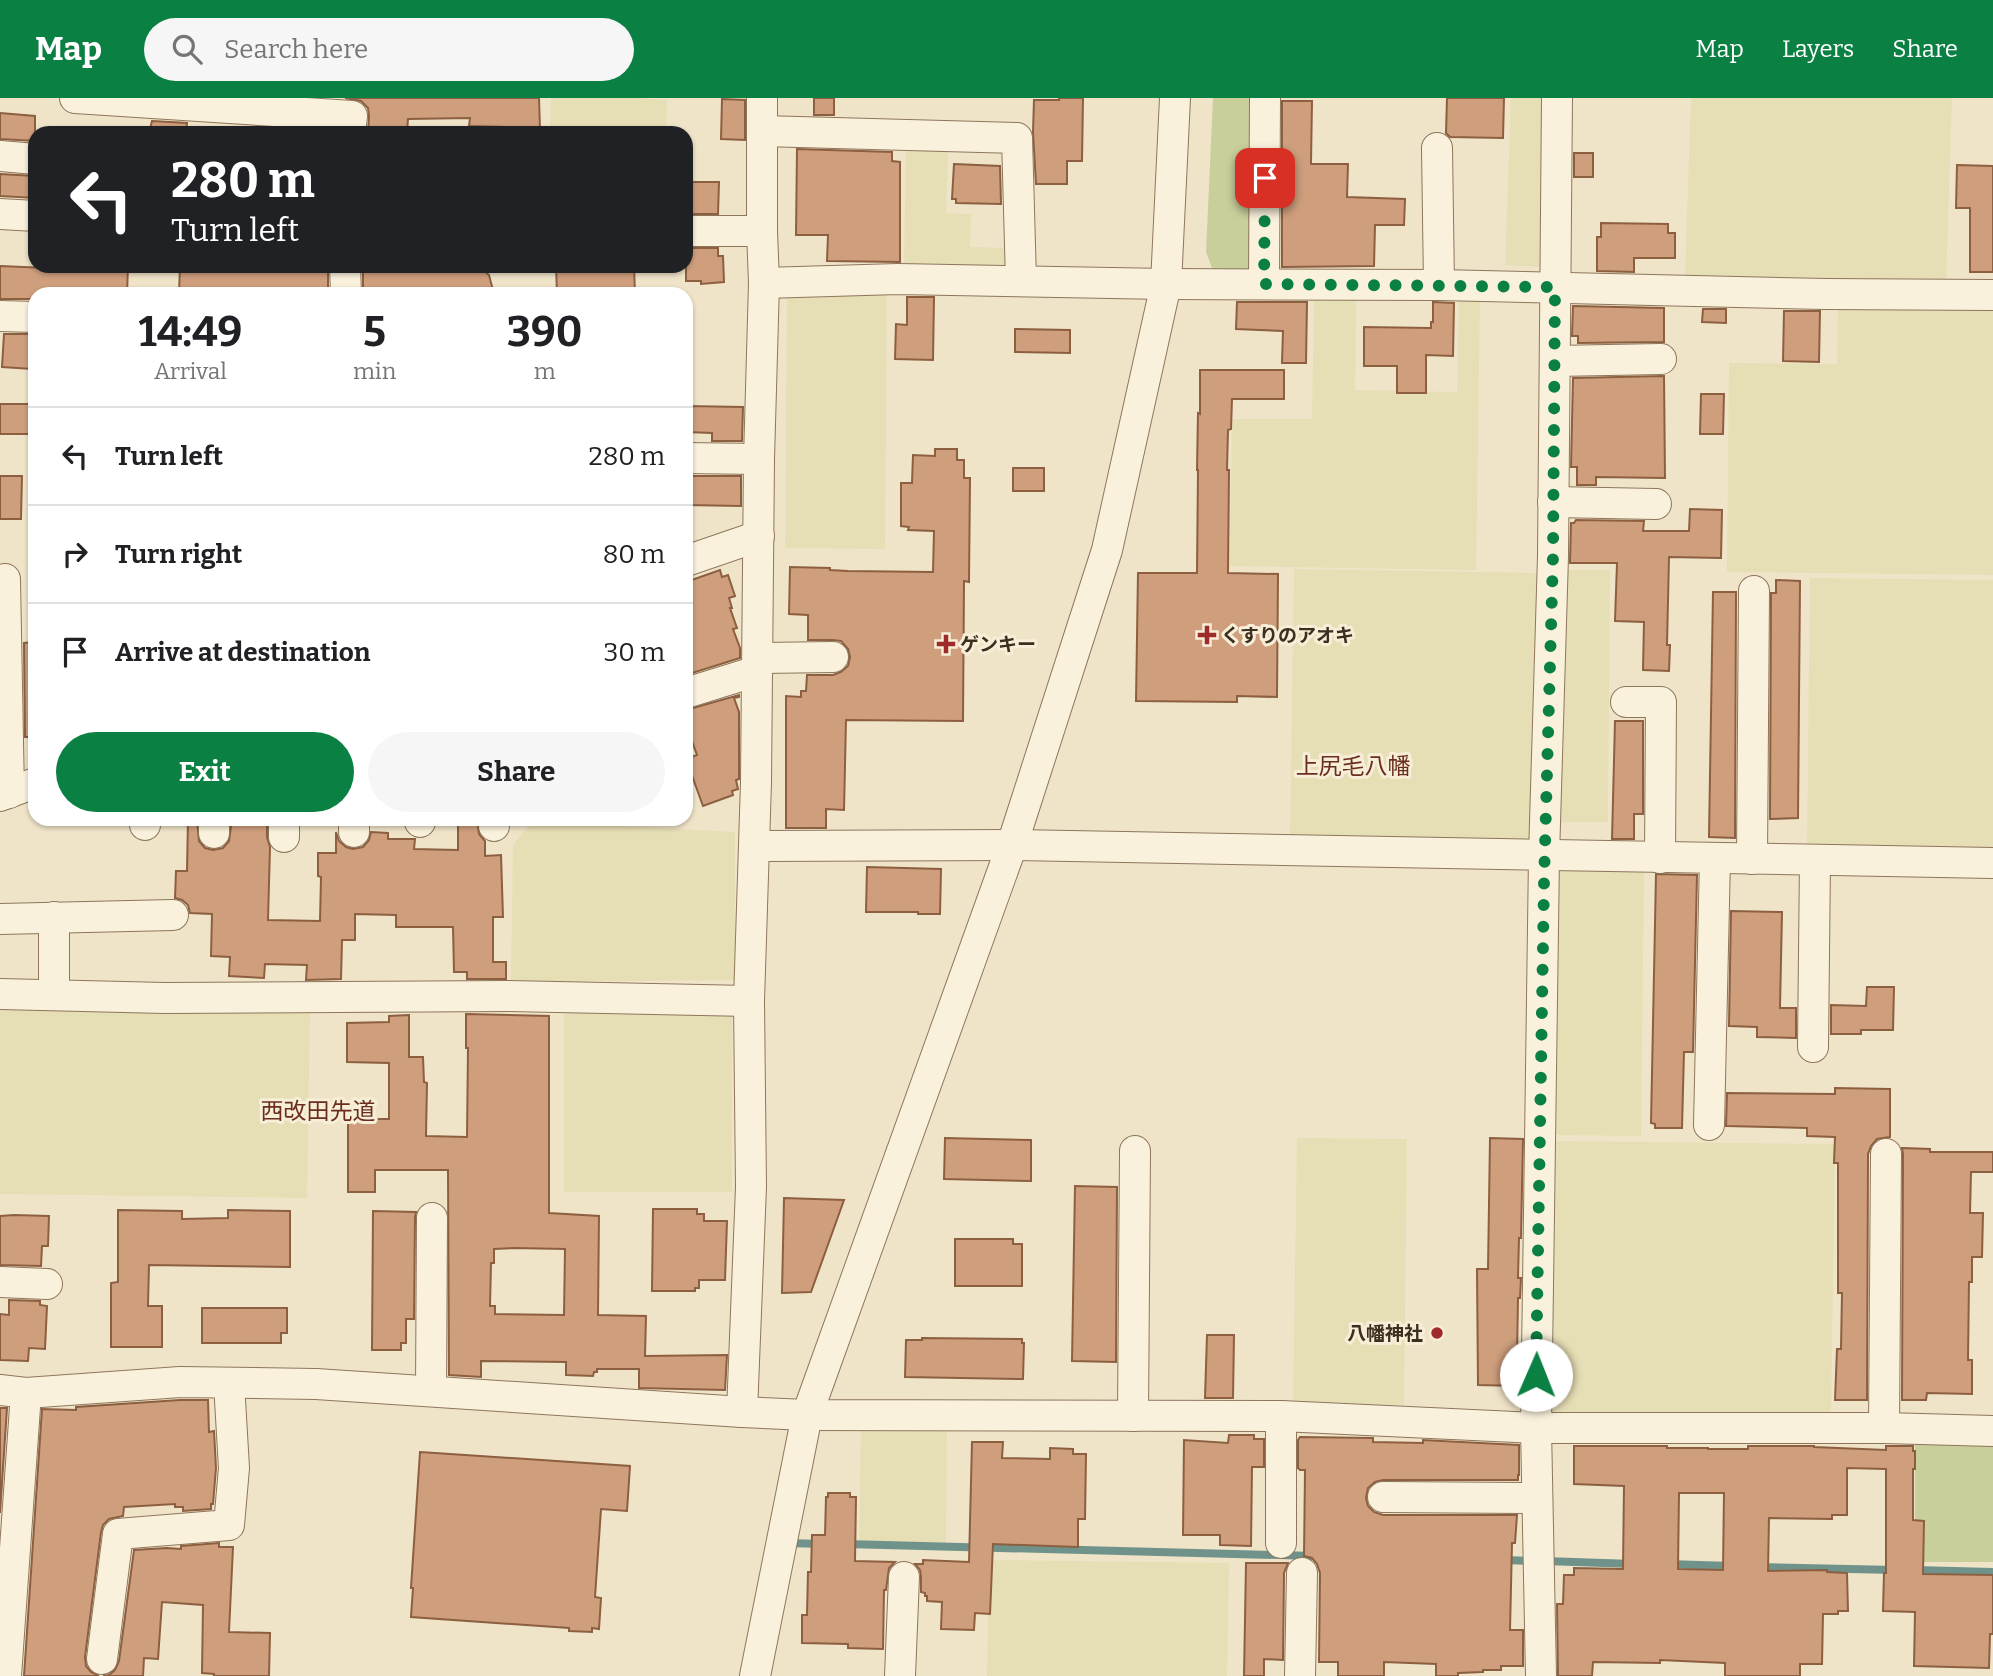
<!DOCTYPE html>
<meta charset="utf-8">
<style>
body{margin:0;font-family:Bitter,"Noto Sans JP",serif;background:#f6f6f6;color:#202124;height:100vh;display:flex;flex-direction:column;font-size:26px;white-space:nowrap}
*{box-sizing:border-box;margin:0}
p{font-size:23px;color:#757577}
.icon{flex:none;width:38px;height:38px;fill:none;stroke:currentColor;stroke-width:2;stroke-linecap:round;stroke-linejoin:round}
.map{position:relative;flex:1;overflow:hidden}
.drawer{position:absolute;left:28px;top:189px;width:665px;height:539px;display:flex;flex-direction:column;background:#fff;border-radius:21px;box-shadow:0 2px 5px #0004}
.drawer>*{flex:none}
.hud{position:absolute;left:28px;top:28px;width:665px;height:147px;border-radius:21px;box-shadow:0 2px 5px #0004;background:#202124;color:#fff;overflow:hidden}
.pin{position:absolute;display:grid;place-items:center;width:60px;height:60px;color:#fff;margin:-30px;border-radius:14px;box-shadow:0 4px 10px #0006}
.me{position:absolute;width:77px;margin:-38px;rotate:1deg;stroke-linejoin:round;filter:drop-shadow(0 0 5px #0008)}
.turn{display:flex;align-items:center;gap:24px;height:147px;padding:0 28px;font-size:32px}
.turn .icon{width:91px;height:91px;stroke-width:2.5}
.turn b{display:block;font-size:49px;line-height:60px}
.eta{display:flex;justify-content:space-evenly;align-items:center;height:119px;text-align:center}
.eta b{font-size:42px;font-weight:700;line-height:49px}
.button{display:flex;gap:14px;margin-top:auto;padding:14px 28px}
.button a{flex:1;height:80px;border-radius:42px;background:#0b8043;color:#fff;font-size:28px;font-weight:700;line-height:80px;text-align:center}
.button a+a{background:#f6f6f6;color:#202124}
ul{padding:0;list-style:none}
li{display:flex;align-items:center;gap:21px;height:98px;padding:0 28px;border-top:2px solid #e0e0e0}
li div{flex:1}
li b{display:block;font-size:26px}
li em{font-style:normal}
header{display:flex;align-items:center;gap:42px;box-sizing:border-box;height:98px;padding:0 35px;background:#0b8043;color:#fff}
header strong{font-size:33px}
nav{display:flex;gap:38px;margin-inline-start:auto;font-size:24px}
.search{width:490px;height:63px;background:#f6f6f6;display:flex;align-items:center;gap:18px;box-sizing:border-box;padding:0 24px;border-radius:38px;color:#757577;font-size:26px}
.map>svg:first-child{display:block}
.farmland{fill:#e6deb5}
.green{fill:#c9cf9b}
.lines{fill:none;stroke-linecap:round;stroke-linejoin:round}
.stream{stroke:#6f938a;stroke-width:8}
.building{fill:#cf9f7d;stroke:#8d5f41;stroke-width:2;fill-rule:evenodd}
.minor-casing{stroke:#8d765c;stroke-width:32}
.minor{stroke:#faf1dc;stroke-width:30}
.route{stroke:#0b8043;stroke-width:12;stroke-dasharray:0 21.6}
.poi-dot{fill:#9e2a2b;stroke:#f7eed8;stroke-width:2.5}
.labels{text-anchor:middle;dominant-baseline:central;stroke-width:6;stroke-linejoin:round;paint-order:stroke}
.poi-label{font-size:19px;font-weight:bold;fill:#3d2e20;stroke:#f7eed8;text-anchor:start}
.quarter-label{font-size:23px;fill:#6b2e1e;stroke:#f7eed8}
</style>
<header>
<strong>Map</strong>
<div class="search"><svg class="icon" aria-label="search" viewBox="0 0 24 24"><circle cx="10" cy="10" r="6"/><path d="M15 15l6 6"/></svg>Search here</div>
<nav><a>Map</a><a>Layers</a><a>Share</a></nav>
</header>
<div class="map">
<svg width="1993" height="1578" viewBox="0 0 1993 1578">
<rect width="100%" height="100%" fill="#f0e4c8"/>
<g class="farmland">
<path d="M551 0H636L667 2 666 35H550Z"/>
<path d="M1511 0H1547L1541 169 1505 167Z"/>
<path d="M1691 0H1952L1946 186 1685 178Z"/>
<path d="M906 48 948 49 946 115 971 116 970 149 1008 150V173L904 171Z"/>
<path d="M787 188 887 189 885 451 785 450Z"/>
<path d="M1314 200H1356L1355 292 1457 294 1459 200H1480L1476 472 1230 468 1232 321H1312Z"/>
<path d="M1838 208 1993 209V477L1727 474 1729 265 1837 266Z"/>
<path d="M1294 471 1537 475 1533 747 1290 744Z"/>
<path d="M1558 472H1610L1608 724H1556Z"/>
<path d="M1810 480 1993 482V750L1807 748Z"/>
<path d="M533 723 735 734V882L511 884 513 747Z"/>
<path d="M1553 770 1644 771 1641 1038 1550 1037Z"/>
<path d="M0 905 310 910 307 1100 0 1096Z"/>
<path d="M564 908 732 909V1094H564Z"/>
<path d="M1297 1040 1407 1041 1404 1307 1293 1306Z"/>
<path d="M1549 1043 1835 1046 1831 1318 1545 1314Z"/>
<path d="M861 1332 947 1333 946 1451 859 1450Z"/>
<path d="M989 1462 1229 1465 1227 1578H987Z"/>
</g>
<g class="green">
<path d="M1213 0H1257L1254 175H1214L1206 154Z"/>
<rect x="1915" y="1343" width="78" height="121"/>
</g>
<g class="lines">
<g class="stream">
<path d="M789 1445 821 1446"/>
<path d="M845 1446 1315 1458"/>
<path d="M1503 1462 1532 1463"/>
<path d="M1545 1463 1633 1466"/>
<path d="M1667 1466 1731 1468"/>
<path d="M1758 1469 1896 1472"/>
<path d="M1915 1472 1993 1474"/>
</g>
</g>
<g class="building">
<path d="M345 0H539L540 31 506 32V29L469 28 470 20 408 21 407 35H368L369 19 368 10 361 3Z"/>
<rect x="814" y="0" width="20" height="17"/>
<path d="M1059 0H1083L1082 63H1067V86H1036L1033 34 1034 2H1059Z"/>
<path d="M1447 0H1504L1503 40 1450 39 1446 35Z"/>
<path d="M722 1 745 2V42L721 41Z"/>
<path d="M1282 3H1312L1311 66H1348L1347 99 1405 101 1404 127H1375L1374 168 1282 169Z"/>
<path d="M0 15 35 18V43L0 41Z"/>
<path d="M152 23 187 25 186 35H149Z"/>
<path d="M254 29 333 34V35H254Z"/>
<path d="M797 51 892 54V63L900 64V164L827 163 828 137H796Z"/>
<rect x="1574" y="55" width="19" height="24"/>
<path d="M954 66 1000 68 1001 106 956 105V101H952Z"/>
<path d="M1957 67 1993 68V174H1970V110H1956Z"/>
<path d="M0 76 35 78V100L0 98Z"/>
<path d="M686 84H719L718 116H686Z"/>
<path d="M1601 125 1668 126V135H1675V160H1634V174L1597 173V139H1601Z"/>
<path d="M686 150H718V158H723L724 184 701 186V183H686Z"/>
<path d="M0 168 47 170V168H128L127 196H35V201H0Z"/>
<path d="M180 168H328V196H179Z"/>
<path d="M363 168H478L489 177 494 196H363Z"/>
<path d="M556 168H634L635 196H557Z"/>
<path d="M907 199H934L933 262 895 261 896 226 907 227Z"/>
<path d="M1237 204H1307L1306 265H1282L1283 233 1236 231Z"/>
<path d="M1433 204 1454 205 1453 258 1426 257V295H1397V268H1364V229L1431 230V224H1433Z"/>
<path d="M1573 208 1664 210V244L1578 245V238H1572Z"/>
<path d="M1703 211H1726V225L1702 224Z"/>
<path d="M1784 213H1820L1819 264 1783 263Z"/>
<path d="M1015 231 1070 232V255L1015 254Z"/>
<path d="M4 236H35V265L32 264V271L2 269Z"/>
<path d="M1200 272H1284V301H1232L1231 331 1228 332 1227 372H1229L1228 475 1278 476 1277 599 1237 598V604L1136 603 1138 475H1197L1198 372H1197L1198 315 1200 316Z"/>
<path d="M1664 278 1665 380 1596 379V387H1577V369H1571L1573 280Z"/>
<path d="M1701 296H1724L1723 336H1700Z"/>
<rect x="0" y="306" width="35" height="30"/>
<path d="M686 308 743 309 742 343H712V335L686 334Z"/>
<path d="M935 351H957V362H964V380H970L969 484 964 483 963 623 846 622 844 712 826 711V730H786V598L801 599V593H806L807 577H833L841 574 848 568 850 559 848 551 841 543 833 542H808V517L789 516 790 469 830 470V472L848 473 933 474 934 433 908 432 909 429 901 428V385H912L913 357 935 358Z"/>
<rect x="1013" y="370" width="31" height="23"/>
<path d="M0 378H22L21 421H0Z"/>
<path d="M686 378H741V408L686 407Z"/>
<path d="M1690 411 1722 412 1721 460 1669 459 1667 547H1670L1669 573 1643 572 1644 524 1615 523 1617 465H1570L1571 425H1574L1576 422 1644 423 1643 433H1689Z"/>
<path d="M720 472 722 479 728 477 735 498 729 500 732 510H730L737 530 733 531 740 550V560L686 577V484Z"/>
<path d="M1776 482 1800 483 1798 720 1770 721 1771 495H1776Z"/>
<path d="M1713 494H1736L1735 740 1709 739Z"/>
<path d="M35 544V639H25L24 545Z"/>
<path d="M739 597V599L734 600 739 614V681L736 682 738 691 732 693 733 697 703 708 686 661 697 657 686 627V612Z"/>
<path d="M1615 623H1643V716H1634V741H1612Z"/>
<path d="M188 721H197L199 743 205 750 213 752 223 750 229 743 232 721H267V739L270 749 268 822 320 823 321 779 318 778V755H336V734L339 743 346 749 353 751 363 749 369 742 371 734 388 735V741H415L414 751 458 752V725H460V721H477L479 736 485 743V758L501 757 503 819H493V864H506V881H467V874H454L453 829H396V817L355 816V842H342L341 881 306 882 307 867 265 866 264 880 229 878 230 859 211 858 212 816 190 815 188 807 182 802 175 800 176 773H187Z"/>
<path d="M867 769 941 771 940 816H918V814H866Z"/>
<path d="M1656 776 1697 777 1693 954H1684L1682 1030H1655V1026L1651 1025Z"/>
<path d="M1731 813 1782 814 1780 910H1796V940L1757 939V929L1729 928Z"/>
<path d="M1867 889H1894L1893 932H1861V936H1831V907L1866 908Z"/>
<path d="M466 916 549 918V1115L599 1118 598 1217 646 1218 645 1258 727 1257 725 1292 639 1290V1271H597V1274H594L593 1278 566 1277V1264L481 1263V1279L449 1277 448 1072H375V1094H348V1021H389V965L347 964V925L389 924V918L409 917V959H423L424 984 427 985 426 1038 467 1039 468 950H466ZM514 1150 565 1151 564 1217 495 1216V1208H490L491 1165H494V1151Z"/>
<path d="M1835 990 1890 991V1039L1877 1041 1871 1048 1868 1056 1867 1302H1835L1837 1251H1841L1842 1195H1838V1065H1834L1835 1039 1807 1038V1030L1726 1028 1727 995 1835 996Z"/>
<path d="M945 1040 1031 1042V1083L944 1081Z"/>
<path d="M1490 1040 1523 1041 1521 1140H1519L1518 1180H1521L1520 1200H1518L1517 1258H1520L1519 1288 1478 1287 1477 1171H1488Z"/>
<path d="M1902 1050 1930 1051V1054H1993V1074H1971L1970 1115H1983L1982 1159H1972V1184H1969L1968 1262H1972V1296L1927 1295 1926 1302H1902L1903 1056Z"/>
<path d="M1075 1088 1117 1089 1116 1264 1072 1263Z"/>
<path d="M784 1100 844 1102 811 1194 782 1195Z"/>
<path d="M653 1111H697V1116H704V1123H727L725 1182H699V1190H695V1193H652Z"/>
<path d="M118 1112 182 1113V1121L228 1120V1112L290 1113V1169L149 1167 148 1208H162V1249H111V1185L118 1184Z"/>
<path d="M373 1113 416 1114 415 1120 414 1221H406V1245H401V1252H372Z"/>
<path d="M14 1117 49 1118 48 1148H42L41 1168 0 1167V1118Z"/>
<path d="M955 1141H1013V1146H1022V1188H955Z"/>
<path d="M9 1202 40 1203V1207L47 1208 45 1251 29 1250 28 1263 0 1262V1216L9 1217Z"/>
<path d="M202 1210H287V1235H281V1245H202Z"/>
<path d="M1207 1237H1234L1233 1300H1205Z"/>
<path d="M922 1240 1022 1241V1245H1024L1023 1281 905 1279 906 1242H922Z"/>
<path d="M180 1302H208L209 1334 214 1333 216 1370 213 1406H211V1411L183 1413V1409H175V1406L124 1409 123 1418 109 1421 103 1427 101 1434 85 1559 86 1568 91 1574 99 1578H24L42 1311 76 1312V1309Z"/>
<path d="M0 1310H7L0 1415Z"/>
<path d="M1229 1337H1254V1341H1264V1369H1252L1251 1448 1220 1447V1437H1183L1184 1342 1228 1345Z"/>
<path d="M1300 1339 1373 1340V1344L1423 1345V1342L1519 1347V1377H1518V1382H1383L1375 1384 1368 1390 1366 1400 1368 1408 1374 1414 1383 1417H1517L1515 1445H1512L1510 1532H1523V1568H1501V1572H1483V1574L1458 1575V1578H1436V1566L1384 1564V1578H1338V1564H1319L1320 1475 1317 1466 1312 1460 1304 1458 1305 1372H1300L1298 1370V1342Z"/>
<path d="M972 1344H1003L1002 1360 1050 1361V1350L1073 1351V1356H1086L1085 1421H1078V1449L993 1446 990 1516 975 1515 974 1532 941 1531 942 1504 927 1503V1498H925V1495L921 1494V1479L920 1472 915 1466H923V1462L969 1464Z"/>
<path d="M1574 1348H1667V1350H1708V1351H1748V1348H1814V1349L1886 1352V1348H1913V1353H1915V1371H1913V1422L1924 1423 1923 1476 1993 1477V1536H1990L1989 1570 1914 1568 1915 1514 1883 1513 1884 1475H1886V1371L1847 1370V1417H1832V1421L1769 1420 1768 1473 1827 1472V1474L1847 1475 1848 1513H1838V1516H1823L1822 1566H1800V1578H1725V1565L1660 1562V1565L1593 1564 1592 1578H1558L1557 1506H1563L1564 1477H1574V1470L1623 1471 1624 1388 1574 1386ZM1679 1395H1724L1723 1472 1678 1471Z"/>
<path d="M420 1354 630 1368 627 1413 601 1411 595 1499 601 1500 599 1531 592 1530V1534L569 1533V1530L411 1519 413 1490H411Z"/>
<path d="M828 1395H850V1399H856L855 1463 895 1464 889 1470 886 1492H884L883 1551 848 1550V1546L802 1545V1517H807L808 1474H811L812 1437H825L826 1399H828Z"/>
<path d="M219 1445V1449H233L229 1534 270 1535 269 1578H214V1576L202 1575 203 1507 162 1504 158 1561 144 1560 143 1578H103L109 1577 115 1572 119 1563 134 1452 167 1450 181 1451V1448Z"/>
<path d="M1246 1465H1288L1284 1475 1283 1562 1264 1561V1578H1244Z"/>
</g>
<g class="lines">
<defs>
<g id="minor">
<path d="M75 0 352 18 350 35"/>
<path d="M762 0V133L764 185 759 361 756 684 749 903 751 1089 742 1314 807 1317 1281 1318 1536 1330H1884L1993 1333"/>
<path d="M762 33 1017 40 1021 183"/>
<path d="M1437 50 1439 187"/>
<path d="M0 58 35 61"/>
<path d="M0 116 35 118"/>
<path d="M686 133H762"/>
<path d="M345 168 346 196"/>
<path d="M764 185 898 181 1166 186 1439 187 1826 196 1993 197"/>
<path d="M1264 186 1265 0"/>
<path d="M0 218 35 219"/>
<path d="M1555 263 1661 261"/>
<path d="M686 360 759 361"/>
<path d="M1553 404 1656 406"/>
<path d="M686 463 759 438"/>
<path d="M5 481 9 695"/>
<path d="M758 560 833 559"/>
<path d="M686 595 757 573"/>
<path d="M1626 604H1661L1660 760"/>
<path d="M0 698 35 685"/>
<path d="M145 721V727"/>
<path d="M420 724V721"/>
<path d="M494 728V721"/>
<path d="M354 734V721"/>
<path d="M214 735V721"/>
<path d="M284 739V721"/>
<path d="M755 748 1012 747 1993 765"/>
<path d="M1752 761 1754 493"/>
<path d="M0 821 173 817"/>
<path d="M0 896 165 900 509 898 749 903"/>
<path d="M54 897V819"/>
<path d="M1813 949 1815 762"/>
<path d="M1709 1027 1715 761"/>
<path d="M0 1184 47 1186"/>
<path d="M0 1292 26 1295 180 1284 316 1286 742 1314"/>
<path d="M431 1293 432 1120"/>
<path d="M1133 1318 1135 1053"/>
<path d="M1281 1318V1445"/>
<path d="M1884 1330 1886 1056"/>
<path d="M1383 1399 1536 1400"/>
<path d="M102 1561 118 1436 229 1427 234 1370 229 1285"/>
<path d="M6 1578 26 1295"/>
<path d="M755 1578 807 1317 1012 747 1107 452 1166 186 1175 0"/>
<path d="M900 1578 904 1479"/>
<path d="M1300 1578 1302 1475"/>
<path d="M1541 1578 1536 1330 1544 758 1553 458 1557 0"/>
</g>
</defs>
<use href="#minor" class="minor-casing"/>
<use href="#minor" class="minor"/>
</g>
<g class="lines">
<path class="route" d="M1265 80 1264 186 1555 189 1553 458 1544 784 1536 1277"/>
</g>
<g class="poi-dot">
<path d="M1203.5 526.5h7v7h7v7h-7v7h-7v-7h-7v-7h7z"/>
<path d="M942.5 535.5h7v7h7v7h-7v7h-7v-7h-7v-7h7z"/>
<circle cx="1437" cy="1235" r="7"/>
</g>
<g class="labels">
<g class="poi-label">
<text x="1221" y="537">くすりのアオキ</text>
<text x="960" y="546">ゲンキー</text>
<text x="1423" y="1235" text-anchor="end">八幡神社</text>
</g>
<g class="quarter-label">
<text x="1353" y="668">上尻毛八幡</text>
<text x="318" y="1013">西改田先道</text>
</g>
</g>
</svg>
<div class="pin" style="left:1265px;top:80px;background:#d93025"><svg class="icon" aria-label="arrive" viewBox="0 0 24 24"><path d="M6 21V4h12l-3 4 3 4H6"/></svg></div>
<svg class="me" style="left:1536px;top:1277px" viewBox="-20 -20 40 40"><circle r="19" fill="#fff"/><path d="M0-13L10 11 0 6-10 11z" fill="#0b8043"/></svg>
<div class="hud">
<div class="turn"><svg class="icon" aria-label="left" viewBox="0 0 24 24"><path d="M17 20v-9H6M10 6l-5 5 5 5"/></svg><div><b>280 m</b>Turn left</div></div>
</div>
<section class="drawer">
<div class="eta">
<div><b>14:49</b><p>Arrival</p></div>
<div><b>5</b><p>min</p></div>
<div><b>390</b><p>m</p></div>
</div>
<ul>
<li><svg class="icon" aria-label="left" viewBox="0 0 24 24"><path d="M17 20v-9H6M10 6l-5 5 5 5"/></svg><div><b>Turn left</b></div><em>280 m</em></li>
<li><svg class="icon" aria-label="right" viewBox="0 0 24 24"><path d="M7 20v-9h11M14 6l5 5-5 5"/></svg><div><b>Turn right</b></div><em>80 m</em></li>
<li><svg class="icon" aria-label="arrive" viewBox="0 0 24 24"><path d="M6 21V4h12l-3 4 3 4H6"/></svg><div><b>Arrive at destination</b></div><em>30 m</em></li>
</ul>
<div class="button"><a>Exit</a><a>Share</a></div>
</section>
</div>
